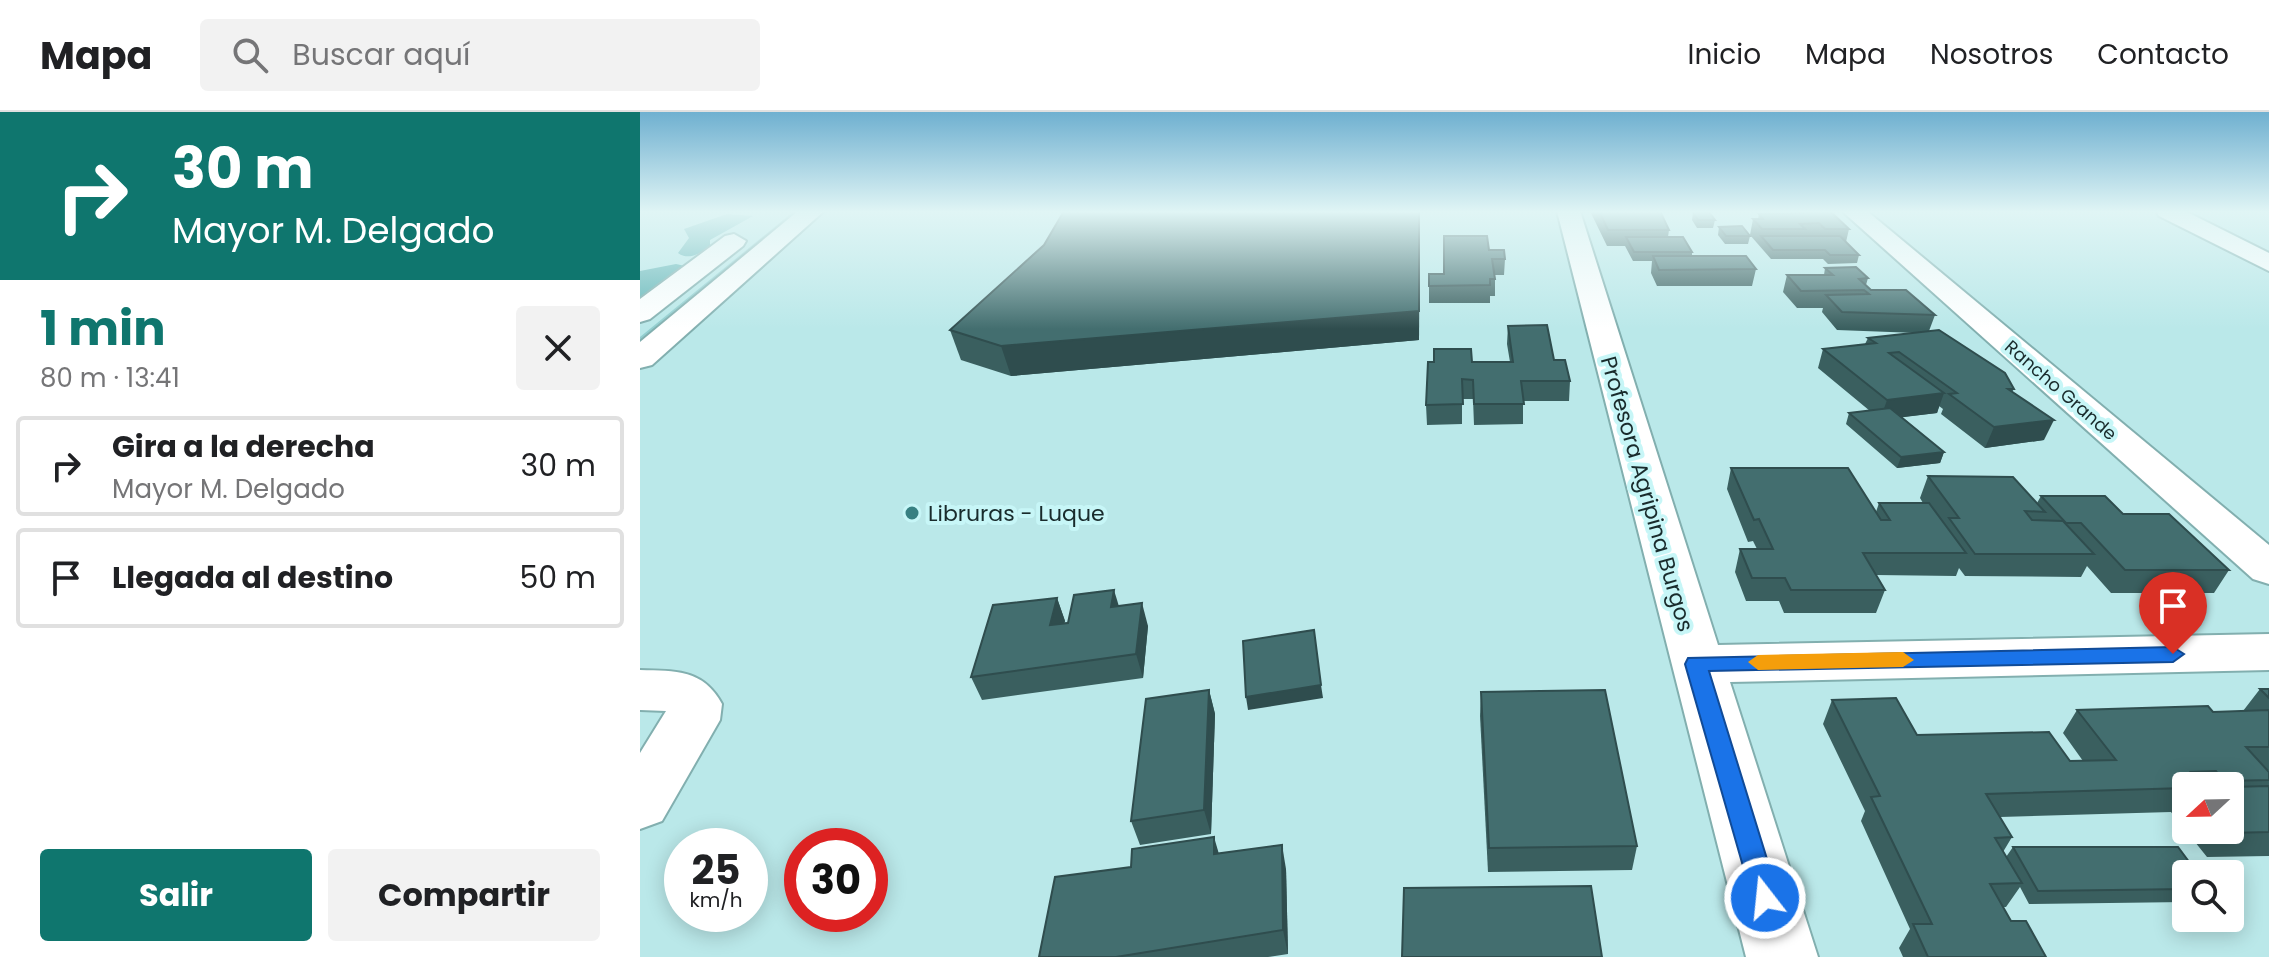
<!DOCTYPE html>
<html lang="es">
<meta charset="utf-8">
<style>
body{margin:0;font-family:Poppins,sans-serif;background:#f2f2f2;color:#202124;height:100vh;display:flex;flex-direction:column;font-size:30px;white-space:nowrap}
*{box-sizing:border-box;margin:0}
p{font-size:26px;color:#757577}
.icon{flex:none;width:44px;height:44px;fill:none;stroke:currentColor;stroke-width:2;stroke-linecap:round;stroke-linejoin:round}
.map{position:relative;flex:1;overflow:hidden}
.side{display:flex;flex-direction:column;background:#fff;width:640px}
.side>*{flex:none}
.hud{background:#0f766e;color:#fff;overflow:hidden}
.needle{width:52px;rotate:248deg}
.buttons{position:absolute;left:1532px;top:660px;display:grid;gap:16px}
.buttons a{display:grid;place-items:center;width:72px;height:72px;border-radius:8px;background:#fff;box-shadow:0 4px 20px #0003;font-size:40px}
.speed{position:absolute;left:24px;top:716px;display:flex;gap:16px;font-size:40px;font-weight:700;text-align:center}
.speed>*{display:grid;place-content:center;width:104px;height:104px;border-radius:50%;background:#fff;box-shadow:0 4px 20px #0003;line-height:1}
.speed small{font-size:20px;font-weight:400}
.speed .limit{border:12px solid #d22;background:#fff;color:#111}
.pin{position:absolute;display:grid;place-items:center;width:68px;height:68px;color:#fff;margin:-82px -34px;border-radius:50% 50% 50% 0;rotate:-45deg;box-shadow:0 0 8px #0007}
.pin .icon{rotate:45deg}
.me{position:absolute;width:88px;margin:-44px;rotate:344deg;stroke-linejoin:round;filter:drop-shadow(0 0 6px #0008)}
.turn{display:flex;align-items:center;gap:28px;height:168px;padding:0 40px;font-size:36px}
.turn .icon{width:104px;height:104px;stroke-width:2.5}
.turn b{display:block;font-size:56px;line-height:68px}
.round{display:grid;place-items:center;flex:none;width:84px;height:84px;border-radius:8px;background:#f2f2f2}
.headline{display:flex;align-items:center;justify-content:space-between;height:136px;padding:0 40px}
h1{font-size:48px;font-weight:700;line-height:60px;color:#0f766e}
.primary-button{display:flex;gap:16px;margin-top:auto;padding:16px 40px}
.primary-button a{flex:1;height:92px;border-radius:8px;background:#0f766e;color:#fff;font-size:32px;font-weight:700;line-height:92px;text-align:center}
.primary-button a+a{background:#f2f2f2;color:#202124}
ul{padding:0;list-style:none}
li{display:flex;align-items:center;gap:24px;height:100px;margin:0 16px 12px;padding:0 24px;border:4px solid #e0e0e0;border-radius:8px}
li div{flex:1}
li b{display:block;font-size:30px}
li em{font-style:normal}
header{display:flex;align-items:center;gap:48px;box-sizing:border-box;height:112px;padding:0 40px;background:#fff;border-bottom:2px solid #e0e0e0}
header strong{font-size:38px}
nav{display:flex;gap:44px;margin-inline-start:auto;font-size:28px}
.search{width:560px;height:72px;background:#f2f2f2;display:flex;align-items:center;gap:20px;box-sizing:border-box;padding:0 28px;border-radius:8px;color:#757577;font-size:30px}
main{display:flex;flex:1;min-height:0}
.map>svg:first-child{display:block}
.green{fill:#92cecf}
.forest{fill:#64b5b7}
.lines{fill:none;stroke-linecap:round;stroke-linejoin:round}
.minor-casing{stroke:#82afaf;stroke-width:4}
.major-casing{stroke:#82afaf;stroke-width:4}
.minor{fill:#fff;fill-rule:evenodd}
.major{fill:#fff;fill-rule:evenodd}
.wall{fill:#3a5f5f;fill-rule:evenodd}
.shaded-wall{fill:#2f4d4e}
.building{fill:#436e6f;stroke:#2f4d4e;stroke-width:2}
.route{fill:#1a73e8;stroke:#114b97;stroke-width:2}
.slow{fill:#f59e0b}
.poi-dot{fill:#378082;stroke:#c7f6f7;stroke-width:3}
.labels{text-anchor:middle;dominant-baseline:central;stroke-width:8;stroke-linejoin:round;paint-order:stroke}
.far-street-label{font-size:18px;fill:#192b2c;stroke:#c7f6f7}
.street-label{font-size:22px;fill:#192b2c;stroke:#c7f6f7}
.poi-label{font-size:22px;fill:#192b2c;stroke:#c7f6f7;text-anchor:start}
</style>
<header>
<strong>Mapa</strong>
<div class="search"><svg class="icon" aria-label="search" viewBox="0 0 24 24"><circle cx="10" cy="10" r="6"/><path d="M15 15l6 6"/></svg>Buscar aquí</div>
<nav><a>Inicio</a><a>Mapa</a><a>Nosotros</a><a>Contacto</a></nav>
</header>
<main>
<section class="side">
<div class="hud">
<div class="turn"><svg class="icon" aria-label="right" viewBox="0 0 24 24"><path d="M7 20v-9h11M14 6l5 5-5 5"/></svg><div><b>30 m</b>Mayor M. Delgado</div></div>
</div>
<div class="headline"><div><h1>1 min</h1><p>80 m · 13:41</p></div><a class="round"><svg class="icon" aria-label="close" viewBox="0 0 24 24"><path d="M6 6l12 12M18 6L6 18"/></svg></a></div>
<ul>
<li><svg class="icon" aria-label="right" viewBox="0 0 24 24"><path d="M7 20v-9h11M14 6l5 5-5 5"/></svg><div><b>Gira a la derecha</b><p>Mayor M. Delgado</p></div><em>30 m</em></li>
<li><svg class="icon" aria-label="arrive" viewBox="0 0 24 24"><path d="M6 21V4h12l-3 4 3 4H6"/></svg><div><b>Llegada al destino</b></div><em>50 m</em></li>
</ul>
<div class="primary-button"><a>Salir</a><a>Compartir</a></div>
</section>
<div class="map">
<svg width="1629" height="845" viewBox="0 0 1629 845">
<rect width="100%" height="100%" fill="#bae8e9"/>
<path class="green" d="M154 99H159L0 230V225Z"/>
<g class="forest">
<path d="M87 102 113 104 70 128V135C61 141 48 149 38 141L49 126 44 117Z"/>
<path d="M36 152 45 154 0 189V159Z"/>
</g>
<g class="lines">
<defs>
<g id="minor">
<path d="M917 99H940L1078 533 1629 522V558L1090 570 1178 845H1106Z"/>
<path d="M1202 99H1227L1629 433V472L1613 467Z"/>
<path d="M1516 99H1545L1629 141V159L1519 104Z"/>
<path d="M0 558C36 559 63 557 82 592L80 608 22 709 0 717V641L26 599 0 598Z"/>
</g>
<g id="major">
<path d="M158 99H184L12 253 0 256V230Z"/>
<path d="M94 122 106 129 103 134 10 207 0 210V187L85 124Z"/>
</g>
</defs>
<use href="#minor" class="minor-casing"/>
<use href="#major" class="major-casing"/>
<use href="#minor" class="minor"/>
<use href="#major" class="major"/>
</g>
<g class="wall">
<path d="M950 99H1020L1029 118 1028 125 1052 140V144L1116 157 1112 174H1017L1011 161 1012 149H993L985 134H967Z"/>
<path d="M1053 100 1075 108 1073 116H1057L1052 108Z"/>
<path d="M1119 102 1209 117 1206 130 1219 143 1217 151 1188 152 1183 147H1131L1110 123 1113 107H1118Z"/>
<path d="M1079 115 1110 124 1108 132H1085L1078 123Z"/>
<path d="M849 138 865 147 864 163H855V184H850V191H789V162H804Z"/>
<path d="M1185 156 1228 166 1226 173 1231 178 1295 203 1289 219 1374 277 1372 280 1404 328 1345 336 1301 302 1303 297 1299 294 1297 301 1262 305 1304 340 1300 351 1257 356 1206 312 1209 301 1230 299 1178 256 1183 237 1225 232 1228 226 1277 221 1197 218 1182 200 1183 196H1157L1143 180 1147 163H1184Z"/>
<path d="M868 214 914 248 930 269 929 289H883V312L834 313 833 287H822V312L787 313 786 293 832 250H870L867 232Z"/>
<path d="M310 218 779 228 371 264 321 248Z"/>
<path d="M1091 356 1236 400 1239 391H1283L1280 386 1288 364 1397 391 1401 384 1483 402 1589 458 1574 481H1471L1447 454 1441 465 1325 464 1319 456 1316 464 1236 463 1245 478 1236 501H1144L1139 489H1106L1095 460 1100 437H1117L1113 429 1108 430 1087 377Z"/>
<path d="M417 486 425 509 424 511 479 494 508 514 503 566 342 588 331 565Z"/>
<path d="M1620 577H1629V658H1628L1629 660V744L1567 745 1531 700 1360 705 1372 725 1363 740 1366 745 1373 735 1546 762V790L1389 792 1380 775 1366 795H1363L1371 809 1406 845H1263L1259 836 1270 817 1221 709 1225 699 1183 612 1192 588 1277 623 1430 649H1443L1423 621 1437 598 1573 600 1603 599ZM1546 674H1590V718H1546Z"/>
<path d="M569 578 575 602 571 722 500 733 491 709Z"/>
<path d="M841 580 997 734 992 758 848 760 840 604Z"/>
<path d="M579 741 646 757 648 842 628 845H399Z"/>
</g>
<g class="shaded-wall">
<path d="M780 99 779 228 371 264 361 234Z"/>
<path d="M1304 281 1297 301 1240 308 1247 288Z"/>
<path d="M1414 308 1404 328 1345 336 1354 315Z"/>
<path d="M1304 340 1300 351 1257 356 1261 345Z"/>
<path d="M474 478 481 501 471 495Z"/>
<path d="M417 486 425 509 418 536 410 513Z"/>
<path d="M502 491 508 514 503 566 496 542Z"/>
<path d="M681 573 683 586 608 598 606 585Z"/>
<path d="M569 578 575 602 571 722 564 698Z"/>
<path d="M574 725 581 749 574 742Z"/>
<path d="M642 733 646 757 648 842 643 818Z"/>
</g>
<g class="building">
<path d="M424 99H779V199L361 234 310 218 404 133Z"/>
<path d="M959 99H1020L1029 118H968Z"/>
<path d="M1053 100H1069L1075 108H1058Z"/>
<path d="M1191 100 1209 117H1185L1179 111 1160 112 1165 117H1122L1113 107H1123L1119 102Z"/>
<path d="M1102 114 1110 124H1086L1079 115Z"/>
<path d="M804 124H847L849 138H864L865 147H852L855 167H850V173L789 174V162H804Z"/>
<path d="M1121 124H1200L1219 143H1190L1185 138H1133Z"/>
<path d="M986 125H1043L1052 140H994Z"/>
<path d="M1013 144H1106L1116 157 1019 158Z"/>
<path d="M1216 155 1228 166 1219 167 1231 178H1266L1295 203 1202 200 1186 183 1229 182 1224 178 1161 179 1147 163H1193L1185 156Z"/>
<path d="M907 213 914 248H925L930 269H881L884 292H834L833 268 822 267 823 292 786 293 788 250H794V237H831L832 250H873L868 214Z"/>
<path d="M1299 218 1365 261 1374 277H1368L1414 308 1354 315 1309 282 1317 281 1259 240 1249 241 1304 281 1247 288 1183 237 1236 231 1228 226Z"/>
<path d="M1250 296 1304 340 1261 345 1209 301Z"/>
<path d="M1091 356H1208L1241 408H1250L1239 391H1289L1326 441H1223L1245 478H1151L1145 466H1112L1100 437H1133L1119 407 1114 408Z"/>
<path d="M1288 364 1373 365 1405 400 1385 399 1392 408 1423 409 1454 442H1335L1309 406H1319Z"/>
<path d="M1401 384H1465L1483 402H1529L1589 458H1485L1441 411H1426Z"/>
<path d="M474 478 471 495 502 491 496 542 331 565 353 493 417 486 410 513 428 511 434 483Z"/>
<path d="M674 518 681 573 606 585 603 529Z"/>
<path d="M1620 577H1629V586Z"/>
<path d="M569 578 564 698 491 709 506 587Z"/>
<path d="M965 578 997 734 849 736 841 580Z"/>
<path d="M1256 586 1277 623 1409 620 1430 649 1476 648 1437 598 1568 594 1573 600 1629 598V635H1606L1629 660V668L1583 669 1576 659 1551 660 1563 674H1546V676L1346 682 1372 725 1355 726 1382 771 1350 772 1371 809H1386L1406 845H1288L1273 812H1292L1231 685 1240 684 1192 588Z"/>
<path d="M1629 674V720L1588 721 1585 718H1590V675Z"/>
<path d="M574 725V742L642 733 643 818 476 845H399L415 765 491 755 492 737Z"/>
<path d="M1373 735H1538L1558 762H1546V777L1398 779Z"/>
<path d="M951 774 962 845H762L764 776Z"/>
</g>
<linearGradient id="sky" x2="0" y2="1"><stop stop-color="#6fb0d0"/><stop offset="0.46" stop-color="#e0f5f5"/><stop offset="1" stop-color="#e0f5f5" stop-opacity="0"/></linearGradient>
<rect width="1629" height="217" fill="url(#sky)"/>
<path class="route" d="M1533 535 1544 542 1533 550 1069 559 1139 786 1135 796 1125 799 1115 796 1045 552 1048 546Z"/>
<path class="slow" d="M1263 540 1274 548 1263 555 1118 558 1108 550 1118 543Z"/>
<circle class="poi-dot" cx="272" cy="401" r="8"/>
<g class="labels">
<g class="far-street-label">
<text transform="translate(1421 278) rotate(41)">Rancho Grande</text>
</g>
<g class="street-label">
<text transform="translate(1007 382) rotate(74)">Profesora Agripina Burgos</text>
</g>
<g class="poi-label">
<text x="288" y="401">Libruras - Luque</text>
</g>
</g>
</svg>
<div class="buttons">
<a><svg class="needle" viewBox="-14 -14 28 28"><path d="M0-13l5 13h-10z" fill="#e53935"/><path d="M0 13l5-13h-10z" fill="#757577"/></svg></a>
<a><svg class="icon" aria-label="search" viewBox="0 0 24 24"><circle cx="10" cy="10" r="6"/><path d="M15 15l6 6"/></svg></a>
</div>
<div class="speed"><div>25<small>km/h</small></div><div class="limit">30</div></div>
<div class="pin" style="left:1533px;top:542px;background:#d93025"><svg class="icon" aria-label="arrive" viewBox="0 0 24 24"><path d="M6 21V4h12l-3 4 3 4H6"/></svg></div>
<svg class="me" style="left:1125px;top:786px" viewBox="-20 -20 40 40"><circle r="17" fill="#1a73e8" stroke="#fff" stroke-width="3"/><path d="M0-11L8 9 0 5-8 9z" fill="#fff"/></svg>
</div>
</main>
